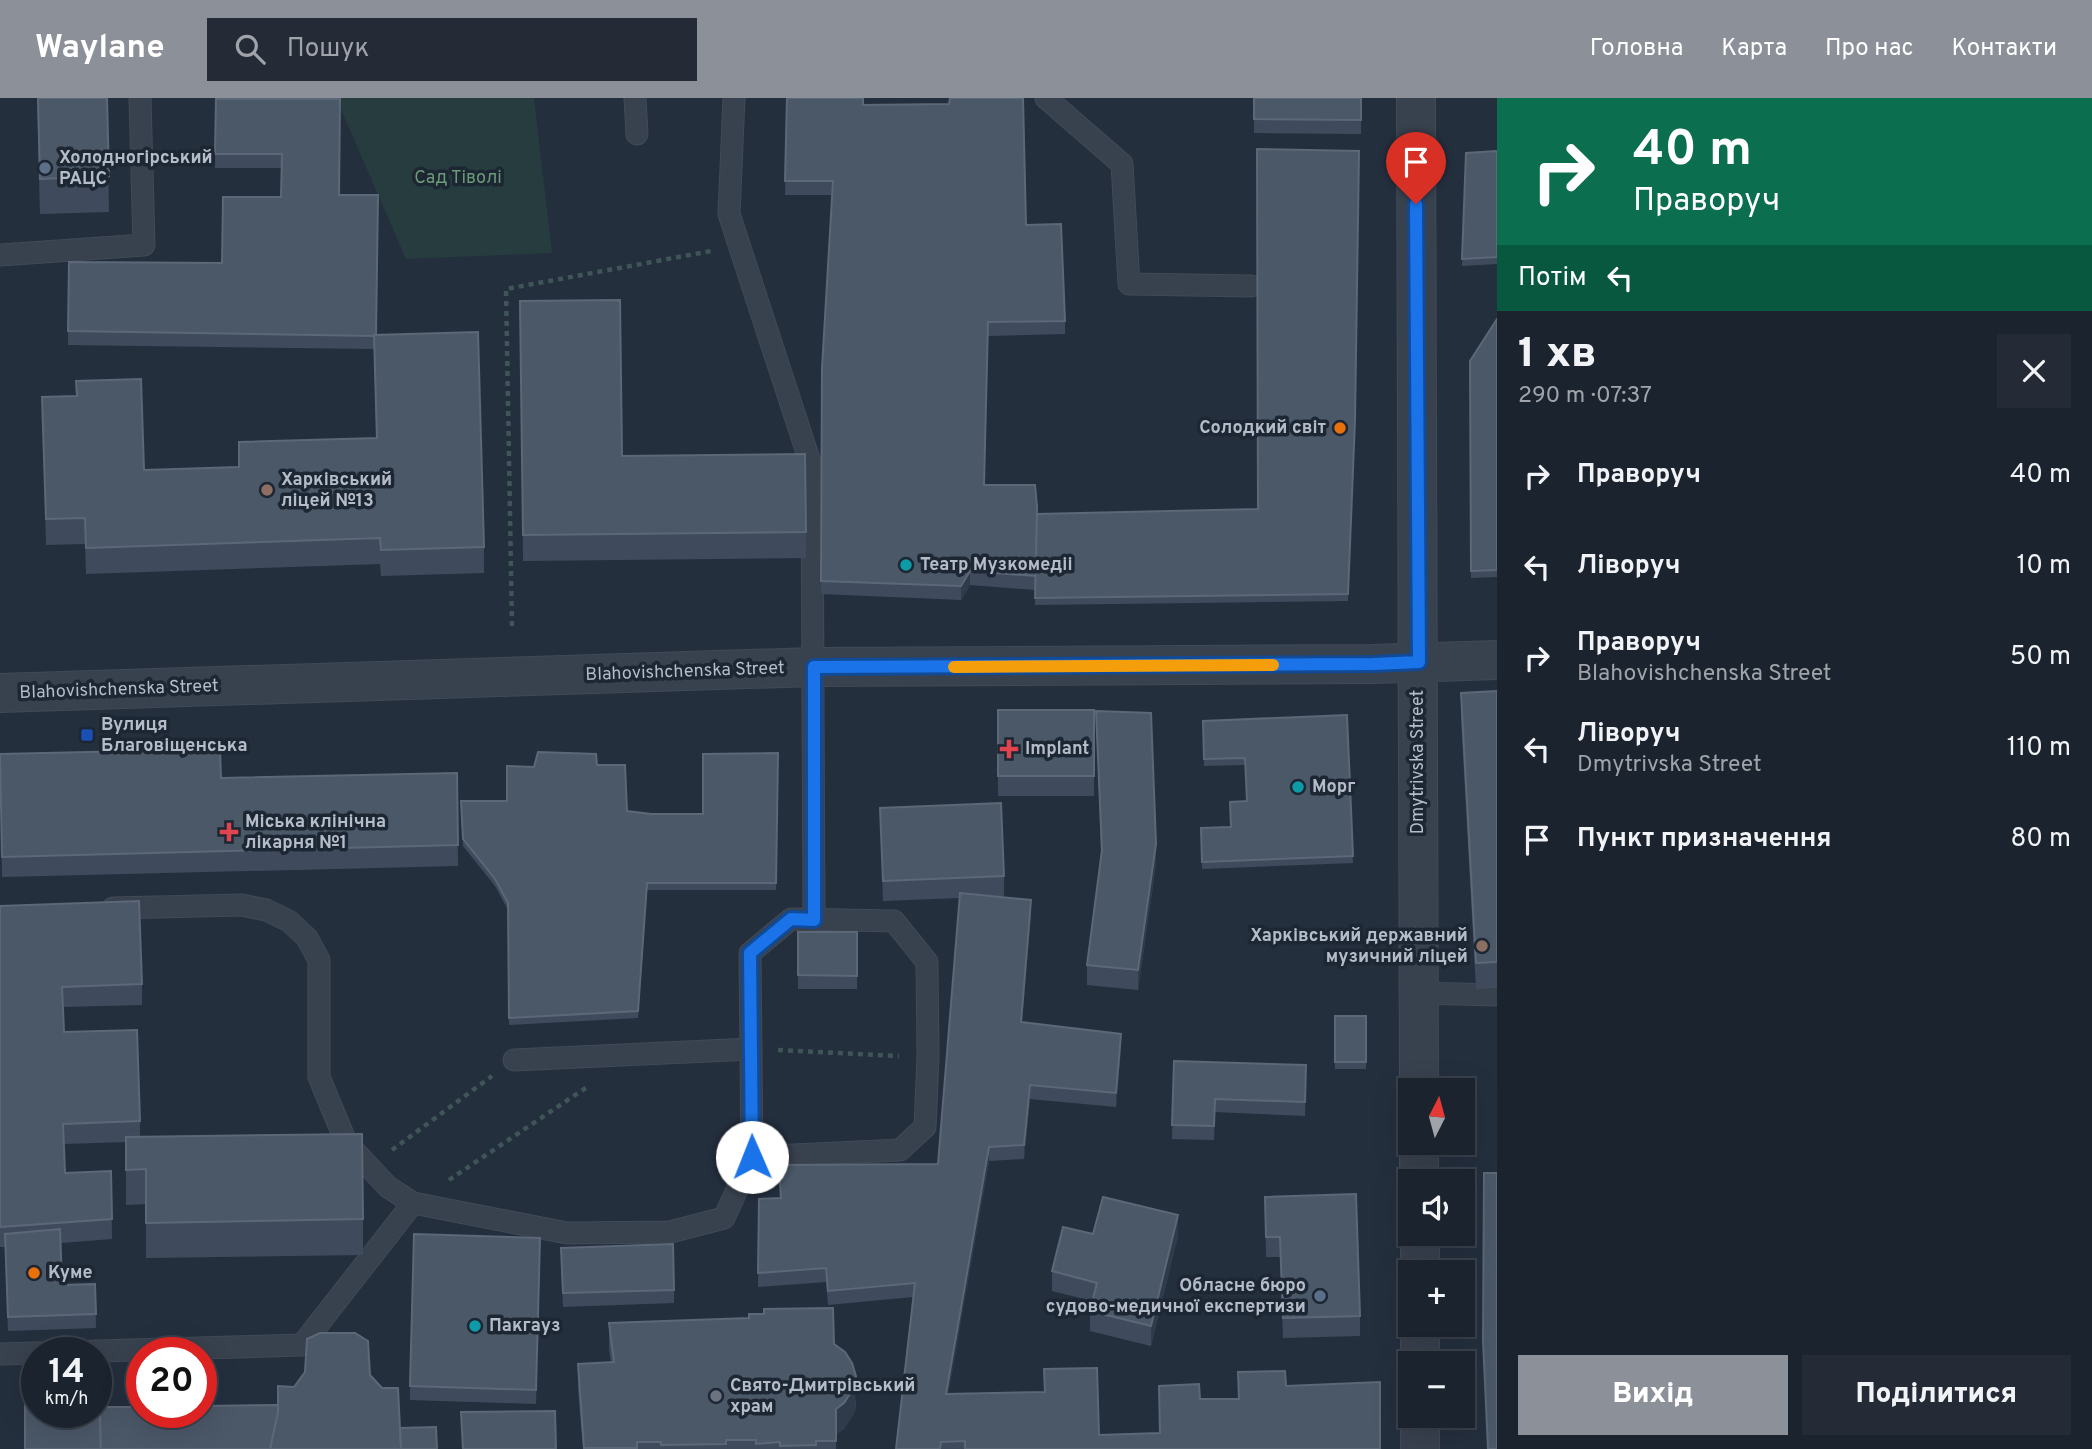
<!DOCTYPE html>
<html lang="uk">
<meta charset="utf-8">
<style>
body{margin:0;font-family:Overpass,sans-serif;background:#242b36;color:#f1f3f6;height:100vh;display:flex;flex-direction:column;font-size:26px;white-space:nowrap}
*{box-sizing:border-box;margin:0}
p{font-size:23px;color:#a0a4aa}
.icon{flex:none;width:38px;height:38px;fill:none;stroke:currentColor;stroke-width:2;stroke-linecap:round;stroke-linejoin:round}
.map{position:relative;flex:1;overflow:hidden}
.drawer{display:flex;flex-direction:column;background:#1b232e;width:595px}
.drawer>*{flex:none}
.guide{background:#0b6e4f;color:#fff;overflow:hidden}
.needle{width:46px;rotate:6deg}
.fabs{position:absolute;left:1398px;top:980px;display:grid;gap:14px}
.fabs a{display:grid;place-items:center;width:77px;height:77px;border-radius:0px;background:#1b232e;box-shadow:0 7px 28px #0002,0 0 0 2px #39404a;font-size:35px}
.speed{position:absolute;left:21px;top:1239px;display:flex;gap:14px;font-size:35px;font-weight:700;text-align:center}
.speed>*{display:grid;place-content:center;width:91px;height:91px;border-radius:50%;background:#1b232e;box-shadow:0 7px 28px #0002,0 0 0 2px #39404a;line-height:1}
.speed small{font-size:18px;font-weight:400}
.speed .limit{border:10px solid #d22;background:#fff;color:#111}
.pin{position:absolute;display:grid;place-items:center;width:60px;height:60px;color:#fff;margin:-72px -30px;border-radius:50% 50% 50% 0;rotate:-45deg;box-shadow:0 0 7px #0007}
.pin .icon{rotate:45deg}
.me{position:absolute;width:77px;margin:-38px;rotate:359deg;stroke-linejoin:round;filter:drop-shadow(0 0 5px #0008)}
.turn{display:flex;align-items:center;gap:24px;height:147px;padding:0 21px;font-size:32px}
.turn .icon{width:91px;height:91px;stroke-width:2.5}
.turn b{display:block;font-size:49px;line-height:60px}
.then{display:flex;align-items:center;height:66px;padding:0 21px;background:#0003;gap:14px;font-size:26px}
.round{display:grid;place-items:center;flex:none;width:74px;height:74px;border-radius:0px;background:#242b36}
.headline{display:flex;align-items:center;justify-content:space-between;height:119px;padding:0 21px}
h1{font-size:42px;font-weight:800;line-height:52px}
.cta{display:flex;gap:14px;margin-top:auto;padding:14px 21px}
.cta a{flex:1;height:80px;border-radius:0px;background:#8c9099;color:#fff;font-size:28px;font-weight:800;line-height:80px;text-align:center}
.cta a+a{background:#242b36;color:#f1f3f6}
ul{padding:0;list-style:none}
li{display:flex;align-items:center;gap:21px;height:91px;padding:0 21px}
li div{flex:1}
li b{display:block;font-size:26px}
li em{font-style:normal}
header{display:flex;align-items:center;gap:42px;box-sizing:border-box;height:98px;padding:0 35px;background:#8c9099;color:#fff}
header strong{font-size:33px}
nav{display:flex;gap:38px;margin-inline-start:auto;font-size:24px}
.search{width:490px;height:63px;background:#242b36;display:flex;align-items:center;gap:18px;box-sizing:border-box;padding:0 24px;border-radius:0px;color:#a0a4aa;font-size:26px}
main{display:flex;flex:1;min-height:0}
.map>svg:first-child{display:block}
.green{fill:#263c3f}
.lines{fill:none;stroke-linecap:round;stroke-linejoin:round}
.service-casing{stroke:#414a57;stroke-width:23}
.minor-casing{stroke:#414a57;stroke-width:40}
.tertiary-casing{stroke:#414a57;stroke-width:40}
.path{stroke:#3f5557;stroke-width:4.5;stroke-dasharray:5 5;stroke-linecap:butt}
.service{stroke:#38414e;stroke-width:21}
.minor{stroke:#38414e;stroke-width:38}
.tertiary{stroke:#38414e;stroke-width:38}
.wall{fill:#3f4b5c}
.shaded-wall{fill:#2f3b4b}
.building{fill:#4b5868;stroke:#5c6777;stroke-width:2}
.route-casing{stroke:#114b97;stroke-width:18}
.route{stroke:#1a73e8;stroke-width:12}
.slow{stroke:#f59e0b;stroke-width:12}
.service-dot{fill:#5c6f8a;stroke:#1d2633;stroke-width:2.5}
.food-dot{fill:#e8710a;stroke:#1d2633;stroke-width:2.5}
.education-dot{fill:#8d6e63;stroke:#1d2633;stroke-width:2.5}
.culture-dot{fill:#0f9aa8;stroke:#1d2633;stroke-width:2.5}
.transit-dot{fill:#1a4fb4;stroke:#1d2633;stroke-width:2.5}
.health-dot{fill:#e0444e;stroke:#1d2633;stroke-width:2.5}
.worship-dot{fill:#6b7280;stroke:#1d2633;stroke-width:2.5}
.labels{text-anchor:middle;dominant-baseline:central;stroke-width:7;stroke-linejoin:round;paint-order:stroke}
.poi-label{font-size:18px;font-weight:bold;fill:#b4bcc9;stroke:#1d2633;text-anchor:start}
.park-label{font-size:18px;fill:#6b9a76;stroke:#1d2633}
.street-label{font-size:18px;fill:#b4bcc9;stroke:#1d2633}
</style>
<header>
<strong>Waylane</strong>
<div class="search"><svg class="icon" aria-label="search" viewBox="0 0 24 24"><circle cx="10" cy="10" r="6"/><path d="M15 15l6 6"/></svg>Пошук</div>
<nav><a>Головна</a><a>Карта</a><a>Про нас</a><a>Контакти</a></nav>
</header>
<main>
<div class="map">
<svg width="1497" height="1351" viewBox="0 0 1497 1351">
<rect width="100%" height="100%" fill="#242f3e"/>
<path class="green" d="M336 0H534L552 155 406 161Z"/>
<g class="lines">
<defs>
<g id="service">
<path d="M635 0 637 36"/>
<path d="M734 0 729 116 812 370 814 822"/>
<path d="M1046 0 1122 66 1129 186 1251 188"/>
<path d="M0 157 144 147 140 0"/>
<path d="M113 810 242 807 266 812 289 823 307 840 319 862V979L346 1044 388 1089 413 1105 567 1135 670 1134 724 1120 752 1059 750 855 791 821 894 823 927 864 928 959 925 1029 900 1052 752 1059"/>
<path d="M1419 895 1497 897"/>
<path d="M514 962 751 951"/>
<path d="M0 1256 302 1247 413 1105"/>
</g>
<g id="minor">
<path d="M1416 0 1419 992"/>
<path d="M1419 1045V1083"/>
<path d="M1420 1136V1174"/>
<path d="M1420 1227V1265"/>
<path d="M1420 1318V1351"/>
</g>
<path id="tertiary" d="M0 595 814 569 1373 566 1497 562"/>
</defs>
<use href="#service" class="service-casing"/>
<use href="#minor" class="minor-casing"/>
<use href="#tertiary" class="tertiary-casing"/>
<g class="path">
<path d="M512 528 506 191 711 153"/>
<path d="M778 952 899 958"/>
<path d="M392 1052 492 978"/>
<path d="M449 1082 587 989"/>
</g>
<use href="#service" class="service"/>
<use href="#minor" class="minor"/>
<use href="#tertiary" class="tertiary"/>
</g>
<g class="wall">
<path d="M37 0H107L109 114 40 116Z"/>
<path d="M787 0 863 7 1026 127 1065 223V236L988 238 984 387 1037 416 1258 411 1359 53 1348 503 1035 507V492L970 487 961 502 821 496 822 270 832 97H785Z"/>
<path d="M1254 0H1361V36L1254 35Z"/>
<path d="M216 1 339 97 376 236 484 449V475L381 478 380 466 86 476 85 446 46 447 42 299 144 372 239 369V344L376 340 374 251 68 247 69 164 222 165 281 99 282 70H215Z"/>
<path d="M1497 53V166L1462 168 1466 55Z"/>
<path d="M520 203 622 358 805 356 806 460 523 463Z"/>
<path d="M1497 221V479L1471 480 1470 263Z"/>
<path d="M1497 593V890L1476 891 1461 621V595Z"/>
<rect x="998" y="612" width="96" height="86"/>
<path d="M1096 613 1156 766 1138 892 1087 887V867L1101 757Z"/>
<path d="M1347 617 1353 765 1202 771 1201 730 1230 729 1247 703 1245 667 1204 668 1203 623Z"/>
<path d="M778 655 776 792H647L638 920 509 927 508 812 495 788 463 748 461 703H507L534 669 597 667 627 713 651 716H703Z"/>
<path d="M0 656 221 680 457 675 458 768 2 779Z"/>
<path d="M880 710 1004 778V798H992L1031 815 1022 925 1121 950 1116 1009 1030 1001 1024 1061 989 1063 948 1296 1099 1337 1160 1335 1200 1301H1238L1286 1288 1380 1351H896L913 1199 828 1207 826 1184 758 1189 759 1101 780 1100 779 1067 938 1066 960 800 883 803Z"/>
<path d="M0 808 142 886V907L63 909 64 934 140 1023V1039L363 1121V1157L146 1160V1106L126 1107V1044L64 1046 65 1075 111 1073 112 1141 61 1145 62 1187 95 1186 96 1230 8 1233 5 1149H0Z"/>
<rect x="798" y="834" width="59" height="57"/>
<rect x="1335" y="918" width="31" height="53"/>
<path d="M1174 963 1306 967 1305 1018 1215 1014 1214 1042 1172 1041Z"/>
<path d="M1265 1099 1360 1218V1238L1283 1240 1280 1159H1266Z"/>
<path d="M1093 1136 1178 1138 1151 1248 1090 1233V1213L1092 1203 1052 1193V1173Z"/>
<path d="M540 1154 536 1306 410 1302V1288Z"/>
<path d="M561 1164 674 1192V1205L563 1209Z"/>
<path d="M609 1225 834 1246 856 1304 855 1314 844 1331 836 1336V1351H583L578 1291V1266L611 1264 609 1251Z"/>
</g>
<g class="shaded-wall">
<path d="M970 473V487L961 502V488Z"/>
<path d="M1156 746V766L1138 892V872Z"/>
<path d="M1031 802V815L1021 938V924Z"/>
<path d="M1121 936V950L1116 1009V995Z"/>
<path d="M1030 987V1001L1024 1061V1047Z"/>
<path d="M989 1049V1063L946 1310V1296Z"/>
<path d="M1178 1117V1138L1151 1248V1228Z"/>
<path d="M856 1278 855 1314 844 1331 836 1336V1351V1311Z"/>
</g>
<g class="building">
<path d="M38 0H107L109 78 40 81Z"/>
<path d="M787 0H863V7L949 6 950 0H1023L1026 127 1061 126 1065 223 988 224 984 387H1035L1037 409 1036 478 970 473 961 488 821 483 822 270 833 83H785Z"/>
<path d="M1254 0H1361V22L1254 21Z"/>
<path d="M216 1H340L339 97H378L376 236 374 237V238L68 233 69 164 222 165 223 99H281L282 56H215Z"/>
<path d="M1257 51 1359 53 1355 322 1348 496 1035 500 1037 416 1258 411Z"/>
<path d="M1497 53V159L1462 161 1466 55Z"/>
<path d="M620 202 622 358 805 356 806 434 523 437 520 203Z"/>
<path d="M1497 221V472L1471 473 1470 263Z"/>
<path d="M478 234 484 449 381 452 380 440 86 450 85 420 46 421 42 299 77 298 76 283 141 281 144 372 239 369V344L377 340 374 237Z"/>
<path d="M1497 593V864L1476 865 1461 595Z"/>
<rect x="998" y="612" width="96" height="66"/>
<path d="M1096 613 1151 615 1156 746 1138 872 1087 867 1102 752Z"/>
<path d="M1347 617 1353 758 1202 764 1201 730 1231 729 1230 704 1247 703 1245 660 1204 661 1203 623Z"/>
<path d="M220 651 221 680 457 675 458 747 2 759 0 656Z"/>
<path d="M538 654 596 656 597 667H625L627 713 651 716H703V656L778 655 776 785H647L638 913 509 920 508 805 495 781 463 741 461 703H507V668L534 669Z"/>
<path d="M1001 705 1004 778 883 783 880 710Z"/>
<path d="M960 795 1031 802 1021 924 1121 936 1116 995 1030 987 1024 1047 989 1049 946 1296 1045 1294 1044 1271 1097 1270 1099 1337 1160 1335 1159 1288 1199 1286 1200 1301H1239L1238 1274 1285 1273 1286 1288 1380 1284V1351H965V1343L941 1344 940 1351H896L915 1185 828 1193 826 1170 758 1175 759 1101 781 1100 779 1067 938 1066Z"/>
<path d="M139 803 142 886 62 889 64 934 137 932 140 1023 63 1026 65 1075 111 1073 112 1121 0 1129V808Z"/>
<path d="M798 834H857V878L798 877Z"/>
<rect x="1335" y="918" width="31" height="46"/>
<path d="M1174 963 1306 967 1305 1004 1215 1001 1214 1028 1172 1027Z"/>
<path d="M362 1036 363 1121 146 1125V1071L126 1072V1039Z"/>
<path d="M1484 1075H1497V1351H1488L1483 1242Z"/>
<path d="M1356 1096 1360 1218 1283 1220 1280 1139H1266L1265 1099Z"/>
<path d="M1103 1099 1178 1117 1151 1228 1090 1213 1097 1185 1052 1173 1063 1129 1093 1136Z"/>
<path d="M60 1131 62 1187 95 1186 96 1216 8 1219 5 1136Z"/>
<path d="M414 1136 540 1140 536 1292 410 1288Z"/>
<path d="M673 1146 674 1192 563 1195 561 1150Z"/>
<path d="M833 1210 834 1246 845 1254 852 1265 856 1278 855 1288 844 1305 836 1311V1343H816V1347L780 1348V1344L756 1346V1342H726V1346L661 1347V1344H637V1350H584L578 1266 614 1264 609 1225 749 1220V1216H764V1211Z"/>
<path d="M320 1235H355L368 1243 370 1277 382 1290H398L401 1351H270L278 1313V1288L294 1289 305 1274 307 1241Z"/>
<path d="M25 1304H37V1314H96V1307H99L101 1351H25Z"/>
<path d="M278 1307V1314L270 1351H101L100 1309H142V1314H201V1308Z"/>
<path d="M555 1313 556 1351H463L461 1314Z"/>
<path d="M436 1329 437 1351H401L400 1330Z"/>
</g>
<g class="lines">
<defs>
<path id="route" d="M752 1059 750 855 791 821 814 822V569L1373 566 1419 564 1416 106"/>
</defs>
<use href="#route" class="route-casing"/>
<use href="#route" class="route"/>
<path class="slow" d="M954 569 1273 567"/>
</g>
<g class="service-dot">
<circle cx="45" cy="70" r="7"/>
<circle cx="1320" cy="1198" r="7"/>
</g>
<g class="food-dot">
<circle cx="1340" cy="330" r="7"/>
<circle cx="34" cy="1175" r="7"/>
</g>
<g class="education-dot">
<circle cx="267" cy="392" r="7"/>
<circle cx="1482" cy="848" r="7"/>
</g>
<g class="culture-dot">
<circle cx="906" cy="467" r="7"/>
<circle cx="1298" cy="689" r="7"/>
<circle cx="475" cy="1228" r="7"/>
</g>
<rect class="transit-dot" x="80" y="630" width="14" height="14" rx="3.5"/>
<g class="health-dot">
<path d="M1005.5 640.5h7v7h7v7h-7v7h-7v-7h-7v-7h7z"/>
<path d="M225.5 723.5h7v7h7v7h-7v7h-7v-7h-7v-7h7z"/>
</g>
<circle class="worship-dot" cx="716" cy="1298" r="7"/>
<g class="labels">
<g class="poi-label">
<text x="59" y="60">Холодногірський<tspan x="59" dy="21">РАЦС</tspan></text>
<text x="1326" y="330" text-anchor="end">Солодкий світ</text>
<text x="281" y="382">Харківський<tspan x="281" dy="21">ліцей №13</tspan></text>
<text x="920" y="467">Театр Музкомедіі</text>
<text x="101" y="627">Вулиця<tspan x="101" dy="21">Благовіщенська</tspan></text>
<text x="1025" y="651">Implant</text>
<text x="1312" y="689">Морг</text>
<text x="245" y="724">Міська клінічна<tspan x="245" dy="21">лікарня №1</tspan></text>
<text x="1468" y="838" text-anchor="end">Харківський державний<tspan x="1468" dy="21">музичний ліцей</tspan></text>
<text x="48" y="1175">Куме</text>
<text x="1306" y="1188" text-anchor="end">Обласне бюро<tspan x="1306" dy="21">судово-медичної експертизи</tspan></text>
<text x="489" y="1228">Пакгауз</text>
<text x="730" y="1288">Свято-Дмитрівський<tspan x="730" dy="21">храм</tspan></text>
</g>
<g class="park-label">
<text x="458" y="80">Сад Тіволі</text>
</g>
<g class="street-label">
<text transform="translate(685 574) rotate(-2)">Blahovishchenska Street</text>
<text transform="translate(119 592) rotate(-2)">Blahovishchenska Street</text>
<text transform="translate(1418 664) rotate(-90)">Dmytrivska Street</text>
</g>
</g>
</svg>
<div class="fabs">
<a><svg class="needle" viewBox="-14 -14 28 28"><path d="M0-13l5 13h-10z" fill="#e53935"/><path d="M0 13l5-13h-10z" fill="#a0a4aa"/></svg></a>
<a><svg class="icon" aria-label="sound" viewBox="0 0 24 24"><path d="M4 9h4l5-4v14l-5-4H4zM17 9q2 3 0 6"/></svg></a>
<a>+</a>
<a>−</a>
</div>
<div class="speed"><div>14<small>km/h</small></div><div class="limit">20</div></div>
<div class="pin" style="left:1416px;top:106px;background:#d93025"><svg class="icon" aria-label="arrive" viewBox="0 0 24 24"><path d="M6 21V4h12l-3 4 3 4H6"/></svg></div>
<svg class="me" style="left:752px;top:1059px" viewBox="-20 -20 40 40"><circle r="19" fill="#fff"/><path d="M0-13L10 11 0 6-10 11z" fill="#1a73e8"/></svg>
</div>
<section class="drawer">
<div class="guide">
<div class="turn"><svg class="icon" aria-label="right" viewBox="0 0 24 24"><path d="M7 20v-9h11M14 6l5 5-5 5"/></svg><div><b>40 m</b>Праворуч</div></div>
<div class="then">Потім<svg class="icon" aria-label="left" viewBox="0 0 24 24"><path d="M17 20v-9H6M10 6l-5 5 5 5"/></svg></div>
</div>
<div class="headline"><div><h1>1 хв</h1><p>290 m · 07:37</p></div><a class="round"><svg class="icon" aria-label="close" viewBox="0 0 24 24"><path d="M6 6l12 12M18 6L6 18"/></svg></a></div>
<ul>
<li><svg class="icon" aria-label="right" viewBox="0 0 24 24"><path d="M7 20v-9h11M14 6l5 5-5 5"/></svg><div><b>Праворуч</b></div><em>40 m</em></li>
<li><svg class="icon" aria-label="left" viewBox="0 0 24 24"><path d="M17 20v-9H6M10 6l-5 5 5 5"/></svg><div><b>Ліворуч</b></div><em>10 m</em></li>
<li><svg class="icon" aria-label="right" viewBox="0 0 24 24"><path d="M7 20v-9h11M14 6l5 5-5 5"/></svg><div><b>Праворуч</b><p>Blahovishchenska Street</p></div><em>50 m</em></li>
<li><svg class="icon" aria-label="left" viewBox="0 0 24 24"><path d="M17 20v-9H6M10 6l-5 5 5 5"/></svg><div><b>Ліворуч</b><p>Dmytrivska Street</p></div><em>110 m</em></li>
<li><svg class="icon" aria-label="arrive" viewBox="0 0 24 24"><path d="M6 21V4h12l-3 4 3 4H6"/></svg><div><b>Пункт призначення</b></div><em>80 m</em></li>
</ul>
<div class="cta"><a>Вихід</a><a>Поділитися</a></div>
</section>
</main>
